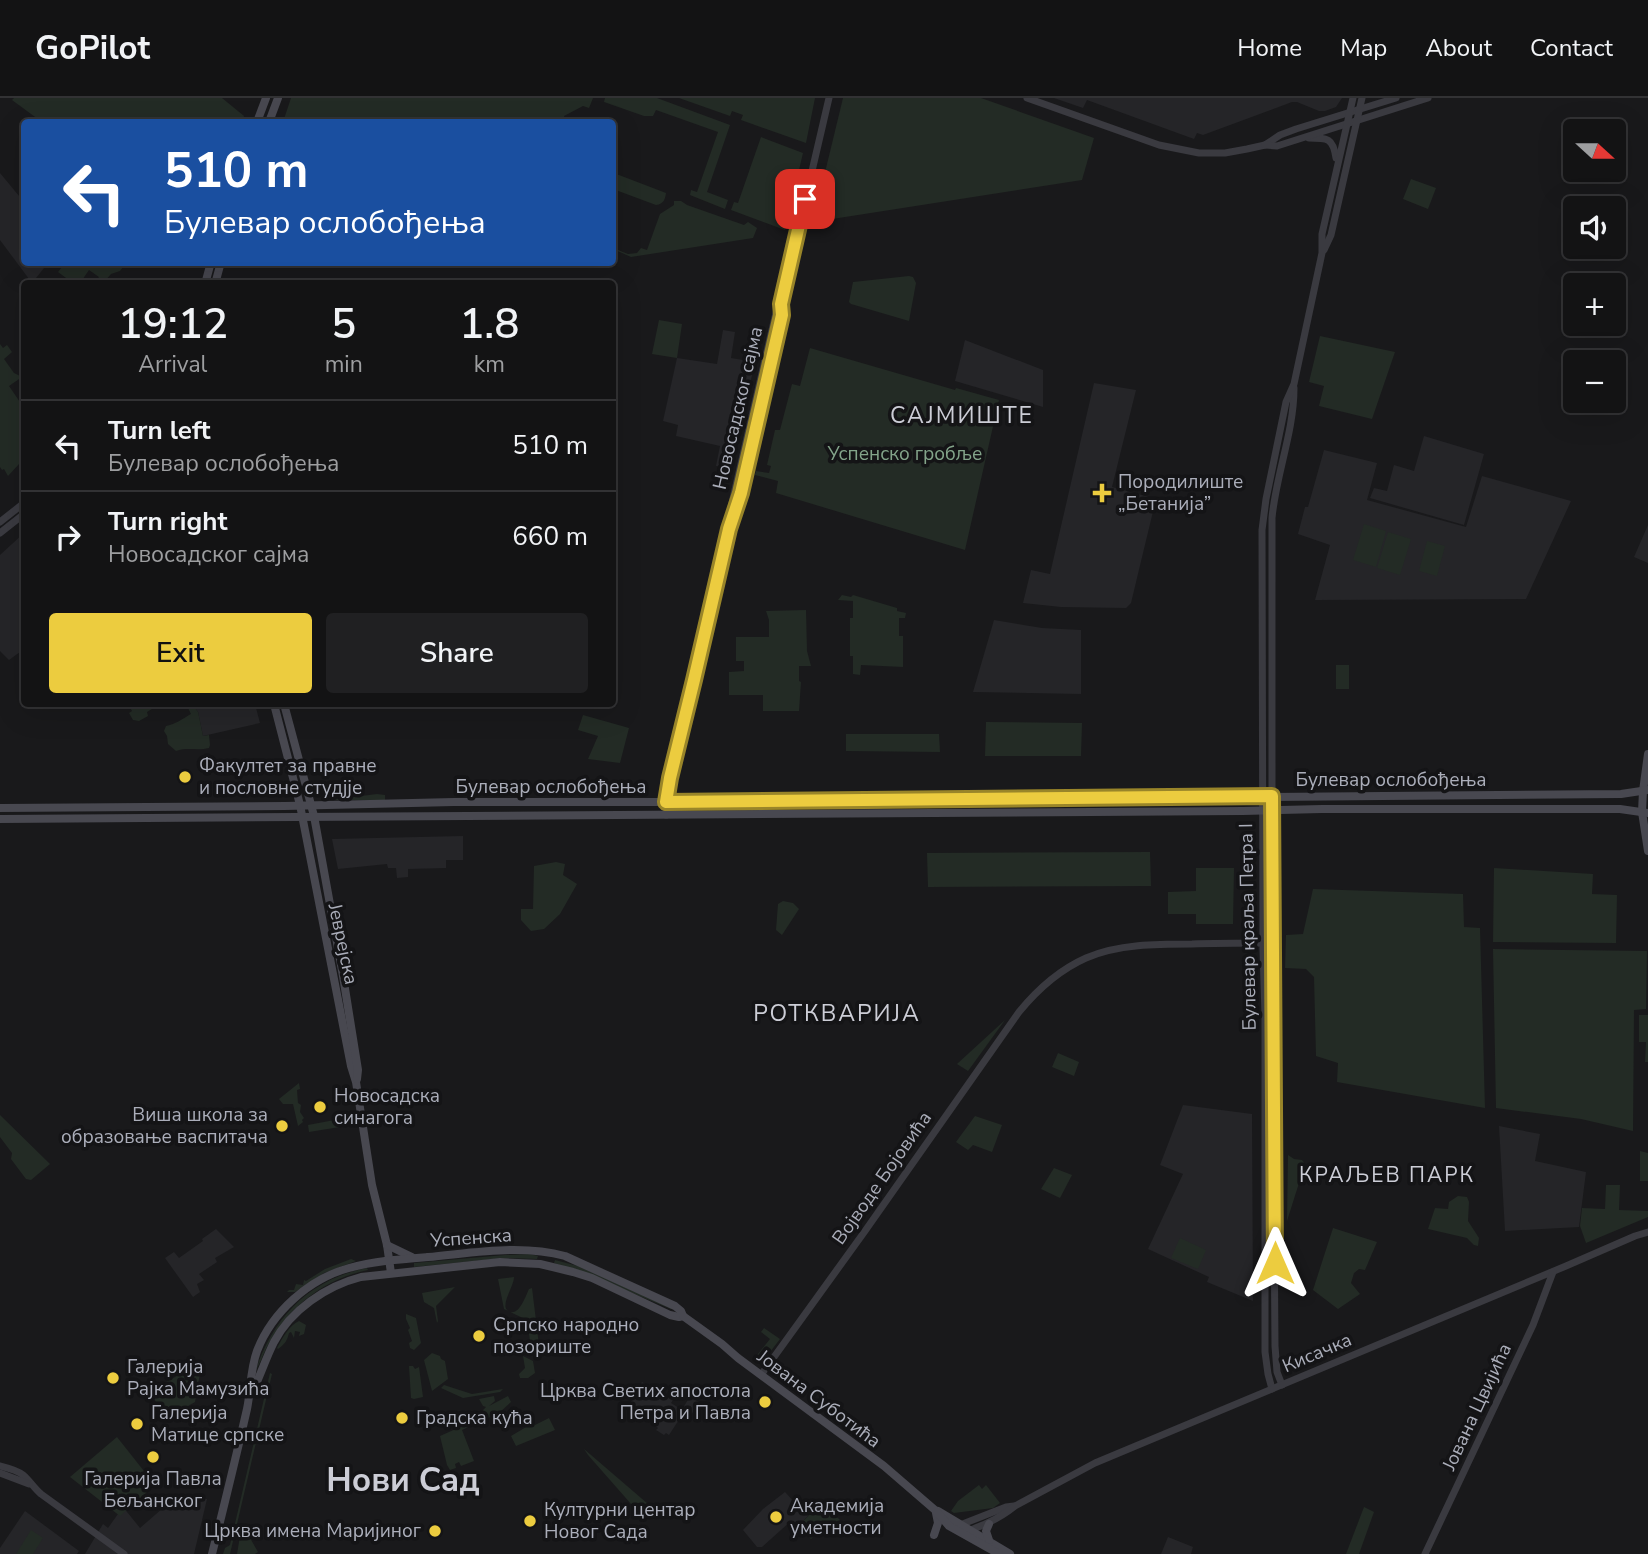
<!DOCTYPE html>
<meta charset="utf-8">
<style>
body{margin:0;font-family:"Nunito Sans",sans-serif;background:#202022;color:#f1f3f6;height:100vh;display:flex;flex-direction:column;font-size:26px;white-space:nowrap}
*{box-sizing:border-box;margin:0}
p{font-size:23px;color:#9d9ea0}
.icon{flex:none;width:38px;height:38px;fill:none;stroke:currentColor;stroke-width:2;stroke-linecap:round;stroke-linejoin:round}
.map{position:relative;flex:1;overflow:hidden}
.details{position:absolute;left:21px;top:182px;width:595px;height:427px;display:flex;flex-direction:column;background:#131314;border-radius:7px;box-shadow:0 7px 28px #0002,0 0 0 2px #323234}
.details>*{flex:none}
.banner{position:absolute;left:21px;top:21px;width:595px;height:147px;border-radius:7px;box-shadow:0 7px 28px #0002,0 0 0 2px #323234;background:#1a4fa0;color:#fff;overflow:hidden}
.needle{width:46px;rotate:111deg}
.controls{position:absolute;left:1563px;top:21px;display:grid;gap:14px}
.controls a{display:grid;place-items:center;width:63px;height:63px;border-radius:7px;background:#131314;box-shadow:0 7px 28px #0002,0 0 0 2px #323234;font-size:35px}
.pin{position:absolute;display:grid;place-items:center;width:60px;height:60px;color:#fff;margin:-30px;border-radius:14px;box-shadow:0 4px 10px #0006}
.me{position:absolute;width:77px;margin:-38px;rotate:0deg;stroke-linejoin:round;filter:drop-shadow(0 0 5px #0008)}
.turn{display:flex;align-items:center;gap:24px;height:147px;padding:0 28px;font-size:32px}
.turn .icon{width:91px;height:91px;stroke-width:2.5}
.turn b{display:block;font-size:49px;line-height:60px}
.eta{display:flex;justify-content:space-evenly;align-items:center;height:119px;text-align:center}
.eta b{font-size:42px;font-weight:600;line-height:49px}
.action{display:flex;gap:14px;margin-top:auto;padding:14px 28px}
.action a{flex:1;height:80px;border-radius:7px;background:#eccc3f;color:#111;font-size:28px;font-weight:600;line-height:80px;text-align:center}
.action a+a{background:#202022;color:#f1f3f6}
ul{padding:0;list-style:none}
li{display:flex;align-items:center;gap:21px;height:91px;padding:0 28px;border-top:2px solid #323234}
li div{flex:1}
li b{display:block;font-size:26px}
li em{font-style:normal}
header{display:flex;align-items:center;gap:42px;box-sizing:border-box;height:98px;padding:0 35px;background:#131314;border-bottom:2px solid #323234}
header strong{font-size:33px}
nav{display:flex;gap:38px;margin-inline-start:auto;font-size:24px}
.map>svg:first-child{display:block}
.built{fill:#252528}
.green{fill:#232b25}
.lines{fill:none;stroke-linecap:round;stroke-linejoin:round}
.tertiary{stroke:#3a3a40;stroke-width:7}
.secondary{stroke:#484850;stroke-width:8}
.route-casing{stroke:#998529;stroke-width:18}
.route{stroke:#eccc3f;stroke-width:12}
.poi-dot{fill:#eccc3f;stroke:#141416;stroke-width:2.5}
.labels{text-anchor:middle;dominant-baseline:central;stroke-width:7;stroke-linejoin:round;paint-order:stroke}
.street-label{font-size:19px;fill:#abaeba;stroke:#141416}
.park-label{font-size:19px;fill:#83a48a;stroke:#141416}
.poi-label{font-size:19px;fill:#abaeba;stroke:#141416;text-anchor:start}
.neighbourhood-label{font-size:21px;letter-spacing:2px;fill:#cccdd6;stroke:#141416}
.quarter-label{font-size:23px;letter-spacing:2px;fill:#cccdd6;stroke:#141416}
.town-label{font-size:33px;font-weight:bold;fill:#cccdd6;stroke:#141416}
</style>
<header>
<strong>GoPilot</strong>
<nav><a>Home</a><a>Map</a><a>About</a><a>Contact</a></nav>
</header>
<div class="map">
<svg width="1648" height="1456" viewBox="0 0 1648 1456">
<rect width="100%" height="100%" fill="#19191b"/>
<g class="built">
<path d="M1054 0H1342L1336 9 1325 13H1319L1297 4H1292L1203 37 1197 35 1194 41 1087 2 1083 10Z"/>
<path d="M0 75 24 104V164L48 165 32 185 0 142Z"/>
<path d="M723 232 735 234 731 260 755 264 731 370 716 368 720 348 676 338 678 327 663 323 677 260 717 266Z"/>
<path d="M965 242 1043 272V309L955 283Z"/>
<path d="M1094 285 1136 292 1112 389 1156 401 1131 505 1126 510 1061 509 1023 505 1031 472 1050 476Z"/>
<path d="M1424 338 1484 356 1464 427 1370 400 1374 390 1387 393 1394 367 1414 373Z"/>
<path d="M1324 352 1377 365 1367 402 1466 429 1482 378 1571 403 1526 501 1315 502 1330 447 1298 436 1305 409H1308Z"/>
<path d="M1648 427V465L1634 459Z"/>
<path d="M24 435V522L22 524 24 527V551L9 562 0 553V457Z"/>
<path d="M994 522 1042 530 1081 532V596L973 594Z"/>
<path d="M192 606H255L260 625 203 638 198 614Z"/>
<path d="M463 738V762H446V770L408 771V779L397 780 396 770H388L387 766 338 771 332 741Z"/>
<path d="M1183 1007 1252 1016 1253 1203 1207 1184 1209 1179 1148 1151 1183 1076 1160 1067Z"/>
<path d="M1499 1028 1540 1036 1535 1063 1586 1074 1579 1129 1505 1133Z"/>
<path d="M216 1131 234 1149 215 1160 217 1164 199 1176 204 1182 197 1186 200 1194 193 1199 165 1160 174 1154 179 1160 203 1143 202 1141Z"/>
<path d="M642 1284 673 1302 671 1305 682 1312 690 1298 699 1304 691 1317 684 1314 669 1337 666 1335 664 1337 656 1332 658 1330 655 1327 628 1309Z"/>
<path d="M785 1394 798 1408 800 1406 810 1416 798 1428 791 1423 762 1449H757L743 1432 763 1411Z"/>
<path d="M183 1396 207 1401 194 1456H85L103 1426 108 1430 123 1409 140 1430 170 1404Z"/>
<path d="M25 1413 79 1453 77 1456H0V1450Z"/>
<path d="M1168 1439 1193 1449 1191 1456H1161Z"/>
</g>
<g class="green">
<path d="M14 0H222L244 18 242 24H42L12 2Z"/>
<path d="M291 0H593L589 10 583 8 564 18 566 24H283Z"/>
<path d="M605 0H657L730 27 707 94 728 102 725 111 690 97 691 92 697 94 718 34 656 12 653 18H644L604 4Z"/>
<path d="M679 0H815L806 45 741 22 743 17 732 13 730 18Z"/>
<path d="M843 0H981L1094 40 1082 82 813 124Z"/>
<path d="M761 39 803 55 785 132 731 112 734 104 738 105Z"/>
<path d="M612 77H619L666 95C665 101 664 106 656 107L613 91Z"/>
<path d="M1411 81 1436 90 1428 111 1403 101Z"/>
<path d="M674 103H681L687 107 744 127 748 124 757 130 753 140 631 159 613 151V150L628 156 637 155 641 150 647 152 660 116 674 107Z"/>
<path d="M65 165V164L126 165 120 173 111 176 102 186 95 185 99 179 89 172 80 185H73L58 174Z"/>
<path d="M909 178 913 179 916 185 909 223 851 206 849 204 853 184Z"/>
<path d="M659 222 682 226 677 260 652 256Z"/>
<path d="M1320 238 1395 254 1372 321 1319 308 1324 288 1309 284Z"/>
<path d="M0 246 3 250 7 247 12 254 4 261 14 275 22 279 9 288 24 310V355L21 358 24 363V370L19 366 8 378 4 371 2 372 0 369Z"/>
<path d="M810 250 955 292 956 290 999 302 965 452 776 395 778 383 755 377 756 373 769 375 771 368 767 367 775 332H780L792 286 800 288Z"/>
<path d="M1364 426 1386 433 1376 469 1353 462Z"/>
<path d="M1388 434 1411 441 1400 477 1377 470Z"/>
<path d="M1427 443 1445 448 1437 478 1419 473Z"/>
<path d="M842 497 851 499 853 497 897 510V513L906 515 905 520H899V538H903V569L861 567 860 577 853 576V558H850V520H853V503L838 502Z"/>
<path d="M806 512 807 553 811 568H799V583L801 584 799 613H763V597H729V574L744 573V563H736V539H769V522L766 513Z"/>
<path d="M1349 567V591H1336V567Z"/>
<path d="M128 606H160L147 614 148 618 139 623 133 622 129 615 132 613Z"/>
<path d="M186 606H192L198 614 203 638 209 637 210 647 209 650C198 653 187 649 176 653L168 646 167 638 164 633 166 628C174 627 184 620 191 616Z"/>
<path d="M583 617 629 630 620 665 588 661 598 638 578 632Z"/>
<path d="M986 624 1082 625 1081 658H985Z"/>
<path d="M846 636H939L940 654 846 653Z"/>
<path d="M586 689 639 690V694L586 693Z"/>
<path d="M377 696 385 697V702H329Z"/>
<path d="M1150 754 1151 788 928 789 927 755Z"/>
<path d="M556 764 565 766 563 777 577 786 560 816 544 831 531 833 521 822V811H533L534 768Z"/>
<path d="M1196 770H1234L1233 826H1196V816H1168V794L1196 793Z"/>
<path d="M1494 770 1593 776 1592 796 1617 797 1616 845 1493 844Z"/>
<path d="M1313 791 1463 796 1464 829 1480 830 1485 1010 1337 984 1338 965 1316 958 1314 879 1306 871 1285 870 1286 837 1303 836Z"/>
<path d="M783 803 793 805 799 811 782 837 776 832 778 806Z"/>
<path d="M1493 851 1647 853 1646 911 1634 912 1633 1033 1581 1021 1496 1010Z"/>
<path d="M1639 917H1648V964H1645L1646 944H1639Z"/>
<path d="M1005 922 968 973 957 966Z"/>
<path d="M1058 955 1079 964 1074 978 1052 969Z"/>
<path d="M299 985 300 991 297 992 298 1005 301 1007 300 1014 304 1020 302 1022 303 1024 298 1028 293 1006H283L279 1001Z"/>
<path d="M0 1017 50 1066 31 1082 26 1081 11 1061 12 1055 0 1039Z"/>
<path d="M975 1018 1002 1027 992 1054 973 1047 968 1052 956 1044Z"/>
<path d="M345 1020 346 1028 309 1034 308 1027Z"/>
<path d="M1640 1053 1648 1055V1083H1640Z"/>
<path d="M1288 1057 1294 1061 1302 1062 1305 1066 1287 1123Z"/>
<path d="M1054 1070 1072 1077 1060 1100 1041 1091Z"/>
<path d="M1606 1087H1620L1619 1112 1648 1113V1119L1586 1145 1580 1128 1582 1110 1605 1111Z"/>
<path d="M1458 1098 1467 1099 1469 1104 1468 1123 1479 1140 1478 1148 1474 1147 1467 1140 1428 1131 1435 1110 1448 1111 1449 1104Z"/>
<path d="M1333 1130 1377 1144 1365 1172 1359 1171 1354 1175 1351 1185 1360 1196 1338 1211 1313 1192Z"/>
<path d="M1180 1140 1206 1152 1198 1171 1171 1160Z"/>
<path d="M529 1156 538 1158 537 1161 504 1160 414 1169V1165L505 1157Z"/>
<path d="M351 1161 356 1163 324 1175 295 1194H287L289 1192H294L296 1186 303 1187 304 1182 306 1183 325 1171Z"/>
<path d="M555 1162 578 1168 671 1210V1211L576 1172 554 1165Z"/>
<path d="M367 1170 368 1172C327 1180 289 1208 269 1245 264 1254 260 1266 255 1274 273 1219 310 1181 367 1170Z"/>
<path d="M514 1179C514 1188 501 1206 507 1212 518 1222 526 1197 529 1191L532 1190 539 1247 530 1243 527 1222 504 1211 498 1181Z"/>
<path d="M455 1189 436 1208 438 1223 437 1225 434 1210 424 1204 422 1195Z"/>
<path d="M406 1216 416 1220 421 1245 414 1252 410 1250 409 1245 412 1243 408 1232 410 1230 406 1221Z"/>
<path d="M299 1223 306 1227 304 1236 299 1238 300 1234 295 1233 294 1240 291 1234 289 1235C287 1243 285 1246 278 1251L277 1250C282 1241 289 1227 299 1223Z"/>
<path d="M764 1230 780 1241 764 1262C759 1265 757 1265 753 1262L770 1241 761 1234Z"/>
<path d="M432 1255 440 1258 441 1261 445 1263 448 1281 432 1293 424 1262Z"/>
<path d="M523 1258 533 1263 535 1275 528 1280H520L519 1276 525 1270Z"/>
<path d="M202 1264 195 1304 165 1321 150 1293Z"/>
<path d="M409 1268H413L415 1271 419 1269 423 1299 414 1301 411 1300Z"/>
<path d="M270 1275 272 1276 230 1456H223L225 1450 230 1447Z"/>
<path d="M444 1287 472 1296 503 1291 500 1294 463 1300 441 1290Z"/>
<path d="M494 1298 495 1303 489 1308 508 1298 511 1304 499 1315 462 1332 474 1363 461 1368 459 1364 455 1366 456 1370 450 1372 447 1367 440 1338 485 1318 483 1312 486 1309 483 1308 479 1301Z"/>
<path d="M549 1320 555 1332 516 1348 511 1338 533 1325 535 1327Z"/>
<path d="M117 1339 155 1387 120 1418 70 1379Z"/>
<path d="M584 1351 648 1406 639 1415 588 1357Z"/>
<path d="M979 1387 982 1391 986 1387 1000 1405 993 1410 954 1415 951 1413 958 1403Z"/>
<path d="M822 1405 840 1422 830 1432 825 1427 811 1441 798 1428Z"/>
<path d="M1364 1409 1374 1414 1359 1456H1346Z"/>
<path d="M245 1431 258 1454 255 1456H237L241 1432Z"/>
<path d="M31 1432 43 1440 33 1456H16Z"/>
</g>
<g class="lines">
<g class="tertiary">
<path d="M1027 0 1159 47 1199 55H1225L1247 51 1265 47 1280 37 1296 31 1396 0"/>
<path d="M1309 40C1328 40 1333 40 1336 60"/>
<path d="M1265 47 1277 48 1428 0"/>
<path d="M1324 152 1331 137 1362 0"/>
<path d="M731 418V409L771 236 776 215 781 206 829 0"/>
<path d="M0 424 24 405"/>
<path d="M0 435 24 416"/>
<path d="M666 717 670 680 694 582 729 431 741 395 782 217 781 206"/>
<path d="M761 1277 865 1133 1019 914C1037 892 1059 872 1086 860 1118 846 1157 846 1192 846 1217 845 1243 845 1268 845"/>
<path d="M1282 1287 1277 1274 1275 1248 1272 846V420C1276 376 1294 334 1294 290"/>
<path d="M1272 1291 1268 1276 1265 1254V917L1263 852 1262 432 1266 401 1286 304 1294 286 1322 155V136L1353 0"/>
<path d="M0 1368C8 1370 17 1372 23 1377 30 1383 34 1390 41 1396L124 1456"/>
<path d="M0 1375 29 1386"/>
<path d="M960 1427 1006 1409 1014 1408"/>
<path d="M967 1433C986 1427 1000 1420 1015 1408L1095 1365 1566 1168 1635 1138 1648 1134"/>
<path d="M1425 1456 1533 1227 1553 1174"/>
</g>
<g class="secondary">
<path d="M257 24 266 0"/>
<path d="M269 24 278 0"/>
<path d="M205 186 211 164"/>
<path d="M215 186 221 164"/>
<path d="M274 606 300 707 351 968 356 984 372 1087 387 1147 391 1175"/>
<path d="M284 606 314 718 343 878 358 972 357 981"/>
<path d="M1648 656 1643 693 1642 714 1648 753"/>
<path d="M0 710 285 708 454 704H685L1621 696 1648 692"/>
<path d="M0 721 1243 713 1322 711H1620L1648 715"/>
<path d="M387 1147 412 1159"/>
<path d="M252 1295C260 1278 266 1260 274 1244 291 1212 326 1188 361 1179L500 1164 540 1166 573 1174 592 1180 670 1217 679 1219 683 1218"/>
<path d="M938 1413 1010 1456"/>
<path d="M934 1437 938 1425 936 1415"/>
<path d="M989 1442 986 1433 989 1426"/>
<path d="M212 1456C224 1408 236 1359 247 1311 251 1292 250 1272 257 1253 272 1214 309 1181 349 1170 374 1163 402 1161 428 1159 473 1155 521 1146 565 1158L675 1208 681 1213 683 1218 722 1246 738 1260 884 1368 935 1412 949 1428 999 1456"/>
</g>
</g>
<g class="lines">
<defs>
<path id="route" d="M805 101 781 206 782 217 741 395 729 431 694 582 670 680 666 704 1272 698 1275 1165"/>
</defs>
<use href="#route" class="route-casing"/>
<use href="#route" class="route"/>
</g>
<g class="poi-dot">
<path d="M1098.5 384.5h7v7h7v7h-7v7h-7v-7h-7v-7h7z"/>
<circle cx="185" cy="679" r="7"/>
<circle cx="320" cy="1009" r="7"/>
<circle cx="282" cy="1028" r="7"/>
<circle cx="479" cy="1238" r="7"/>
<circle cx="113" cy="1280" r="7"/>
<circle cx="765" cy="1304" r="7"/>
<circle cx="402" cy="1320" r="7"/>
<circle cx="137" cy="1326" r="7"/>
<circle cx="153" cy="1359" r="7"/>
<circle cx="776" cy="1419" r="7"/>
<circle cx="530" cy="1423" r="7"/>
<circle cx="435" cy="1433" r="7"/>
</g>
<g class="labels">
<g class="street-label">
<text transform="translate(738 310) rotate(-77)">Новосадског сајма</text>
<text x="1391" y="682">Булевар ослобођења</text>
<text x="551" y="689">Булевар ослобођења</text>
<text transform="translate(1248 829) rotate(-91)">Булевар краља Петра I</text>
<text transform="translate(343 846) rotate(78)">Јеврејска</text>
<text transform="translate(882 1080) rotate(-55)">Војводе Бојовића</text>
<text transform="translate(471 1140) rotate(-4)">Успенска</text>
<text transform="translate(1317 1255) rotate(-23)">Кисачка</text>
<text transform="translate(819 1301) rotate(37)">Јована Суботића</text>
<text transform="translate(1477 1309) rotate(-65)">Јована Цвијића</text>
</g>
<g class="park-label">
<text x="905" y="356">Успенско гробље</text>
</g>
<g class="poi-label">
<text x="1118" y="384">Породилиште<tspan x="1118" dy="22">„Бетанија”</tspan></text>
<text x="199" y="668">Факултет за правне<tspan x="199" dy="22">и пословне студјје</tspan></text>
<text x="334" y="998">Новосадска<tspan x="334" dy="22">синагога</tspan></text>
<text x="268" y="1017" text-anchor="end">Виша школа за<tspan x="268" dy="22">образовање васпитача</tspan></text>
<text x="493" y="1227">Српско народно<tspan x="493" dy="22">позориште</tspan></text>
<text x="127" y="1269">Галерија<tspan x="127" dy="22">Рајка Мамузића</tspan></text>
<text x="751" y="1293" text-anchor="end">Црква Светих апостола<tspan x="751" dy="22">Петра и Павла</tspan></text>
<text x="151" y="1315">Галерија<tspan x="151" dy="22">Матице српске</tspan></text>
<text x="416" y="1320">Градска кућа</text>
<text x="153" y="1381" text-anchor="middle">Галерија Павла<tspan x="153" dy="22">Бељанског</tspan></text>
<text x="790" y="1408">Академија<tspan x="790" dy="22">уметности</tspan></text>
<text x="544" y="1412">Културни центар<tspan x="544" dy="22">Новог Сада</tspan></text>
<text x="421" y="1433" text-anchor="end">Црква имена Маријиног</text>
</g>
<g class="neighbourhood-label">
<text x="1387" y="1077">КРАЉЕВ ПАРК</text>
</g>
<g class="quarter-label">
<text x="962" y="317">САЈМИШТЕ</text>
<text x="837" y="915">РОТКВАРИЈА</text>
</g>
<g class="town-label">
<text x="403" y="1382">Нови Сад</text>
</g>
</g>
</svg>
<div class="controls">
<a><svg class="needle" viewBox="-14 -14 28 28"><path d="M0-13l5 13h-10z" fill="#e53935"/><path d="M0 13l5-13h-10z" fill="#9d9ea0"/></svg></a>
<a><svg class="icon" aria-label="sound" viewBox="0 0 24 24"><path d="M4 9h4l5-4v14l-5-4H4zM17 9q2 3 0 6"/></svg></a>
<a>+</a>
<a>−</a>
</div>
<div class="pin" style="left:805px;top:101px;background:#d93025"><svg class="icon" aria-label="arrive" viewBox="0 0 24 24"><path d="M6 21V4h12l-3 4 3 4H6"/></svg></div>
<svg class="me" style="left:1275px;top:1165px" viewBox="-20 -20 40 40"><path d="M0-17L14 15 0 8-14 15z" fill="#eccc3f" stroke="#fff" stroke-width="4"/></svg>
<div class="banner">
<div class="turn"><svg class="icon" aria-label="left" viewBox="0 0 24 24"><path d="M17 20v-9H6M10 6l-5 5 5 5"/></svg><div><b>510 m</b>Булевар ослобођења</div></div>
</div>
<section class="details">
<div class="eta">
<div><b>19:12</b><p>Arrival</p></div>
<div><b>5</b><p>min</p></div>
<div><b>1.8</b><p>km</p></div>
</div>
<ul>
<li><svg class="icon" aria-label="left" viewBox="0 0 24 24"><path d="M17 20v-9H6M10 6l-5 5 5 5"/></svg><div><b>Turn left</b><p>Булевар ослобођења</p></div><em>510 m</em></li>
<li><svg class="icon" aria-label="right" viewBox="0 0 24 24"><path d="M7 20v-9h11M14 6l5 5-5 5"/></svg><div><b>Turn right</b><p>Новосадског сајма</p></div><em>660 m</em></li>
</ul>
<div class="action"><a>Exit</a><a>Share</a></div>
</section>
</div>
